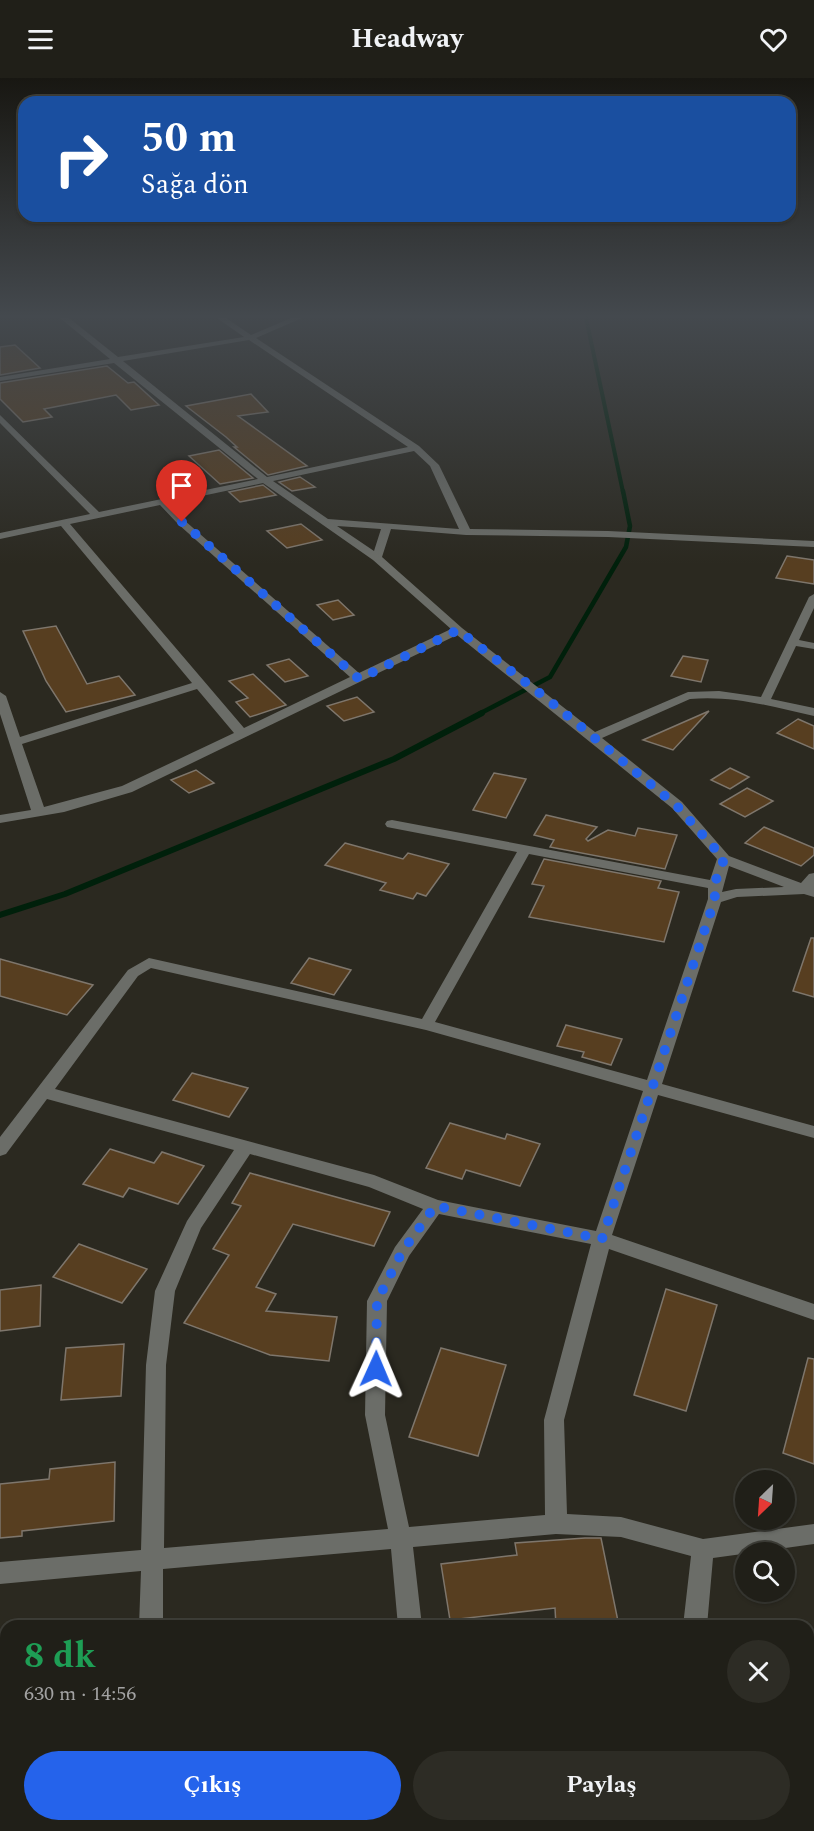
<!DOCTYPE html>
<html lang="tr">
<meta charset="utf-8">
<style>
body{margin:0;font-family:Spectral,serif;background:#2d2c25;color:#f1f3f6;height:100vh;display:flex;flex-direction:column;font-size:22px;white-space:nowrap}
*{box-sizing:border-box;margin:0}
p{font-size:20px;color:#a2a2a2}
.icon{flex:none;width:33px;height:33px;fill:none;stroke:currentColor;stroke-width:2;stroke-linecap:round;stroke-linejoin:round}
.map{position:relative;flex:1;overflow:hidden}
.side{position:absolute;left:0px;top:1542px;width:814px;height:212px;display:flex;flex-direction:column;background:#201f18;border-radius:18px 18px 0 0;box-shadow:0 2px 4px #0004,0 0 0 2px #3d3d37}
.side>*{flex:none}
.banner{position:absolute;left:18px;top:18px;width:778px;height:126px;border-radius:18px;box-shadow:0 2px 4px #0004,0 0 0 2px #3d3d37;background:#1a4fa0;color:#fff;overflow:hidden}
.needle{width:39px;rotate:205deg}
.buttons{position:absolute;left:735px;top:1392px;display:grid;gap:12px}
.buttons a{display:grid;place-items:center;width:60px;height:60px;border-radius:50%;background:#201f18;box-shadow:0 2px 4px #0004,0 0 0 2px #3d3d37;font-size:30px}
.pin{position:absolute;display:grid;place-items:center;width:51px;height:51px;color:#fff;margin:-62px -26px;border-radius:50% 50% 50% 0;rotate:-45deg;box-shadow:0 0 6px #0007}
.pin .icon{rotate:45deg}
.me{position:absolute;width:66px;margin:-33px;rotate:1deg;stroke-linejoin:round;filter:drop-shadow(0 0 4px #0008)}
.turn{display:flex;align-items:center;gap:21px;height:126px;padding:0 24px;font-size:27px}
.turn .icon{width:78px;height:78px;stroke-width:2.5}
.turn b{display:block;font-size:42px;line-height:51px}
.round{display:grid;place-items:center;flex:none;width:63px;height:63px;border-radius:32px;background:#2d2c25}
.head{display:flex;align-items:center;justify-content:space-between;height:102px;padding:0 24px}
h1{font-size:36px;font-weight:700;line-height:45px;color:#1e9e55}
.primary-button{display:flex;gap:12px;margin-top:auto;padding:12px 24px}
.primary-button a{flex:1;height:69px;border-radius:36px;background:#2563eb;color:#fff;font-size:24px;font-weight:700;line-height:69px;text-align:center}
.primary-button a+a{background:#2d2c25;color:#f1f3f6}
header{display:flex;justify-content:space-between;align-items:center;height:78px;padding:0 24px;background:#201f18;font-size:27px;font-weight:700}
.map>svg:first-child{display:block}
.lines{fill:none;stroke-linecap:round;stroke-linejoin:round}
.stream-far2{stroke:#00200b;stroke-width:4}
.stream-far1{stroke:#00200b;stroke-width:4.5}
.stream{stroke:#00200b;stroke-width:6}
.building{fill:#573e20;stroke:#7e766c;stroke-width:1.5}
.minor{fill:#6b6d68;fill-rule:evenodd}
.route{stroke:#2563eb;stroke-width:10;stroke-dasharray:0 18}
</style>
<header><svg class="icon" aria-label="menu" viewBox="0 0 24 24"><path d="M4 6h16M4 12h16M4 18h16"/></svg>Headway<svg class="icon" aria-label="heart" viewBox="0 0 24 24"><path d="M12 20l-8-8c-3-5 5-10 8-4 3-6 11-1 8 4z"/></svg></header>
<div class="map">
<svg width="814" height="1753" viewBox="0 0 814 1753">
<rect width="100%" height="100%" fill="#2b2920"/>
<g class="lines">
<path class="stream-far2" d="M586 240 623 414"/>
<path class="stream-far1" d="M479 636 550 599 626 469 630 448 623 413"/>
<path class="stream" d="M0 837 65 816 394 681 482 635"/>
</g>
<g class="building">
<path d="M15 267 40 290 0 297V269Z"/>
<path d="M107 288 128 305 134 304 159 327 131 332 116 317 44 331 52 339 23 344 0 321V305Z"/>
<path d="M251 316 268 334 238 338 307 388 268 397 234 369H237L226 359 186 328Z"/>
<path d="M219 372 253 400 220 406 189 378Z"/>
<path d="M300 399 315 409 292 413 279 404Z"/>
<path d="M263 407 276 417 240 424 229 414Z"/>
<path d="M301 446 322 462 287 470 267 453Z"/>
<path d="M787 478 814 482V506L776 500Z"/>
<path d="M338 522 354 537 333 542 317 527Z"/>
<path d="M56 548 87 606 119 598 135 617 66 634 46 603 23 553Z"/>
<path d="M683 578 708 582 701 604 671 598Z"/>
<path d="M289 581 308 598 285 604 267 587Z"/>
<path d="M253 596 286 627 250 639 236 624 248 620 229 603Z"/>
<path d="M357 619 374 634 344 643 327 628Z"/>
<path d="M709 633 673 672 643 662Z"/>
<path d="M798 641 814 648V671L777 655Z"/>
<path d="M730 690 749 699 730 711 711 702Z"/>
<path d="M196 692 214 705 189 715 171 702Z"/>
<path d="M494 695 526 701 506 740 473 732Z"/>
<path d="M747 710 773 723 745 739 720 726Z"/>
<path d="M546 737 597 749 586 761 588 763 608 752 635 758 638 750 677 757 665 791 550 769 554 762 534 757Z"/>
<path d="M764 749 814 770V777L801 788 745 765Z"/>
<path d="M345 765 403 781 408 775 449 786 426 818 417 815 413 821 380 812 386 805 325 787Z"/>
<path d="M544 781 661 803 658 810 679 814 664 864 529 839 544 808 532 806Z"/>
<path d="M811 860H814V919L793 913Z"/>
<path d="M309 880 351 892 334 917 291 905Z"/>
<path d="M0 881 93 907 67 937 0 918Z"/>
<path d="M566 947 622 961 611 987 582 979 584 974 557 968Z"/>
<path d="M192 995 248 1010 229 1039 173 1022Z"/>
<path d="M450 1045 505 1061 507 1056 540 1066 520 1108 466 1092 462 1101 426 1090Z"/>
<path d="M110 1071 154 1085 162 1074 204 1088 178 1126 129 1110 123 1119 83 1106Z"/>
<path d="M250 1095 390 1134 374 1168 293 1146 256 1209 276 1216 266 1233 337 1239 329 1283 270 1277 184 1245 229 1177 213 1171 241 1128 232 1125Z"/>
<path d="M79 1166 147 1191 122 1225 53 1199Z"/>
<path d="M41 1207 40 1248 0 1253V1212Z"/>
<path d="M666 1211 717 1227 686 1333 634 1317Z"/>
<path d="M124 1266 121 1318 61 1322 66 1270Z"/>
<path d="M441 1270 506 1287 478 1378 409 1359Z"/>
<path d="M808 1280 814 1281V1386L783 1375Z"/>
<path d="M115 1384 114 1443 22 1453V1458L0 1460V1406L49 1401 50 1391Z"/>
<path d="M585 1460H601L619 1548H556L555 1530 450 1542 441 1486 517 1477 515 1465Z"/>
</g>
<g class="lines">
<g class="minor">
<path d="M60 240H69L118 279 244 259 217 240H226L251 257 291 240H302L256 260 419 368 439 387 470 451 608 453 814 463V469L608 459 466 457 391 451 382 479 462 550 595 654 688 614 719 613 761 619 809 519 814 516V530L799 562 814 565V571L796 568 771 621 814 630V638C773 629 733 617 690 621L602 660 682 724 729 778 801 805 809 796 814 795V819L804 816 737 819 721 824 662 1006 814 1048V1060L658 1017 612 1157 814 1226V1242L609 1171 564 1342 567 1436 621 1439 703 1461 814 1446V1466L713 1480 707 1548H683L691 1478 621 1459 556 1456 413 1469 422 1548H398L391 1471 163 1491V1548H139L141 1493 0 1506V1484L141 1472 146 1287 155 1213 187 1143 234 1072 47 1021 6 1076 0 1078V1059L128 892 149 880 422 941 517 774 392 750 387 749 385 746 387 743 392 742 710 802 717 781 672 730 457 557 132 714 64 734 0 745V737L31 732 0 636V614L6 618 20 659 192 605 61 448 0 461V455L90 436 0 345V337L99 434 258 401 114 285 0 303V299L110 281ZM249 262 408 369 267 399 123 283ZM414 373 430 388 459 451 328 441 273 403ZM263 405 373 482 451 551 359 595 184 442 169 425ZM160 427 178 446 350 599 244 650 70 446ZM337 448 381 451 374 473ZM197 611 234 655 122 708 44 729 22 666ZM529 776 708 810V821L647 1002 435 944ZM729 788 784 809 736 811 722 814ZM151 890 426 952 643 1013 596 1153 438 1122 374 1097 55 1011 138 898ZM250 1076 369 1109 423 1131 395 1169 367 1223 365 1337 388 1451 164 1470 166 1287 175 1213 201 1150ZM439 1136 591 1166 544 1342 545 1437 409 1449 385 1337 387 1223 409 1178Z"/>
<rect x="136" y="1748" width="26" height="5"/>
<path d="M417 1748H443L444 1753H418Z"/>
<path d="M674 1748H700L701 1753H675Z"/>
</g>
</g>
<linearGradient id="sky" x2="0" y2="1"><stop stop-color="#181712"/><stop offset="0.49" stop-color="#44494e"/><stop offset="1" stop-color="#44494e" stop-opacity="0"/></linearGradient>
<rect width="814" height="486" fill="url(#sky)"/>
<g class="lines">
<path class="route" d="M182 444 359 601 458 552 546 620 677 728 724 781 714 807 715 821 602 1161 435 1128 402 1174 377 1223 376 1291"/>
</g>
</svg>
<div class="buttons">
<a><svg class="needle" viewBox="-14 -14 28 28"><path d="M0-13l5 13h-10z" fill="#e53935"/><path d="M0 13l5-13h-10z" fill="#a2a2a2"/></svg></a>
<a><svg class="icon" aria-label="search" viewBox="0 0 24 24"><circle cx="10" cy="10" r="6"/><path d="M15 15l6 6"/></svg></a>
</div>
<div class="pin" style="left:182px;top:444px;background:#d93025"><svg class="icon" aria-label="arrive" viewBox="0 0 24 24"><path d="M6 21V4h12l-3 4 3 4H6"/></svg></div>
<svg class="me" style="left:376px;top:1291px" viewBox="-20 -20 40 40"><path d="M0-17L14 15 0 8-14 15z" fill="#2563eb" stroke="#fff" stroke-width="4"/></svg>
<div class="banner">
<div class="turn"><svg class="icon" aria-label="right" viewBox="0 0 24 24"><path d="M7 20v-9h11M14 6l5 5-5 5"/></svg><div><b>50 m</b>Sağa dön</div></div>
</div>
<section class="side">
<div class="head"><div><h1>8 dk</h1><p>630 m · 14:56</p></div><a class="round"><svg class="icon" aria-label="close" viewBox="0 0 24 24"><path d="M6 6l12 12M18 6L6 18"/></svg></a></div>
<div class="primary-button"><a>Çıkış</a><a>Paylaş</a></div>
</section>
</div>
